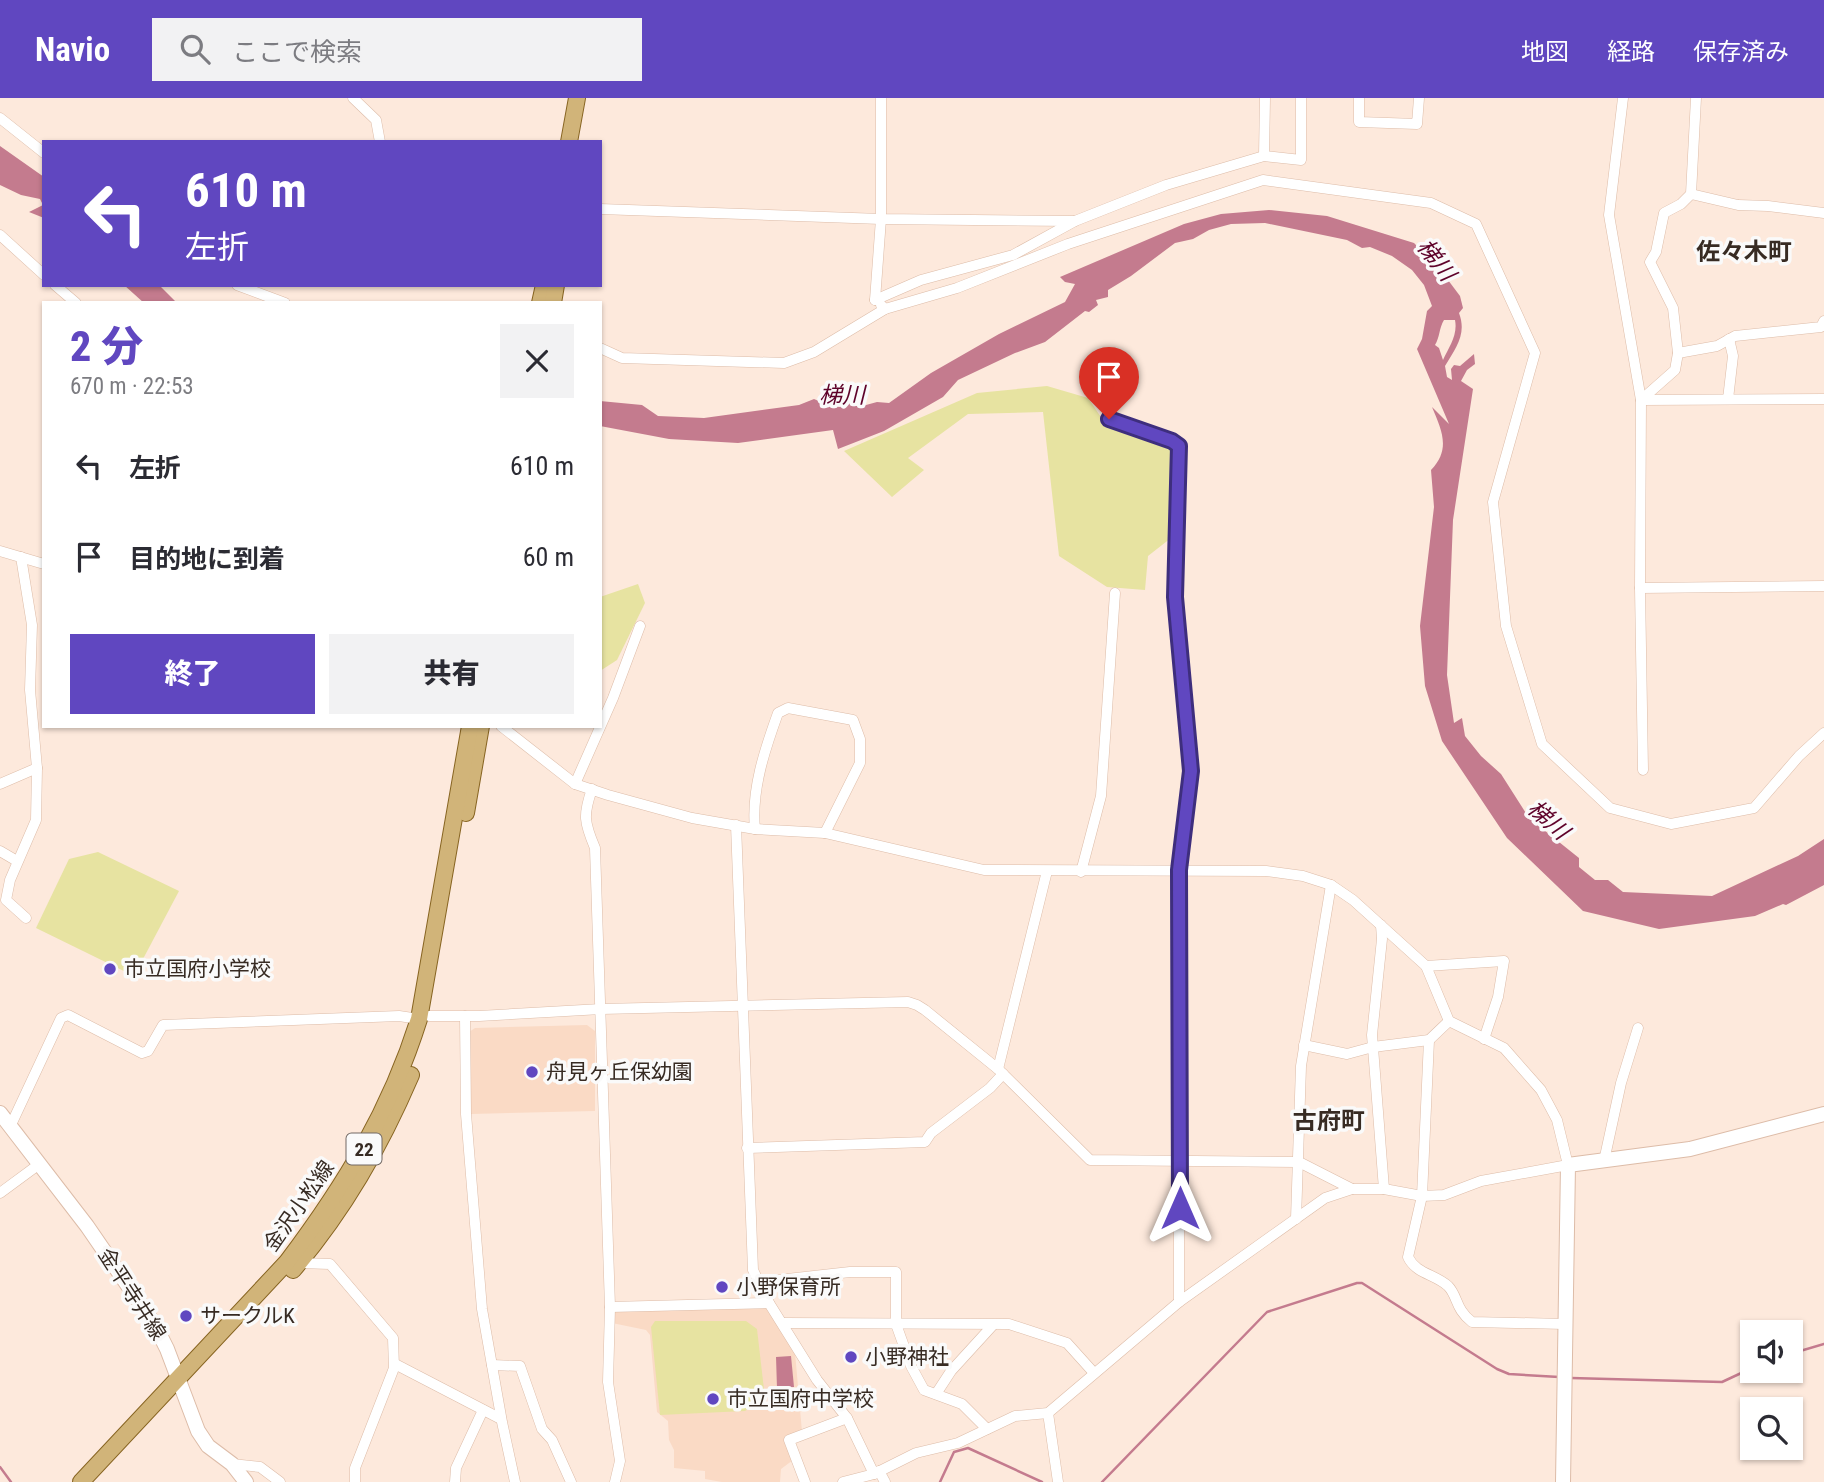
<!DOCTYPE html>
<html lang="ja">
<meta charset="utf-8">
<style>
body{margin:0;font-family:"Roboto Condensed","Noto Sans JP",sans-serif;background:#f2f2f3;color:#2b2b33;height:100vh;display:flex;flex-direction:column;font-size:26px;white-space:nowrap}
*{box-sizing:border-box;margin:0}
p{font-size:23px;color:#7c7c81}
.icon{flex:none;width:38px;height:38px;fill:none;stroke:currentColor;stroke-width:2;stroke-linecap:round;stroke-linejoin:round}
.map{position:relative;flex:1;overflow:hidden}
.side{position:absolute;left:42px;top:203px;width:560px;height:427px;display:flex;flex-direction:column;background:#fff;border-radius:0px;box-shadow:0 2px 5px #0004}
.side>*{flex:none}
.top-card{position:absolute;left:42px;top:42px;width:560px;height:147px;border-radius:0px;box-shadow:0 2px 5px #0004;background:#6047c0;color:#fff;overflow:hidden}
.controls{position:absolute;left:1740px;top:1222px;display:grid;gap:14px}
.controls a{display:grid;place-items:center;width:63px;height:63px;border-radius:0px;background:#fff;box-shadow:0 2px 5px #0004;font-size:35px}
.pin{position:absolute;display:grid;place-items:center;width:60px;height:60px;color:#fff;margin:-72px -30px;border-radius:50% 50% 50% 0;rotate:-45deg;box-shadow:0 0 7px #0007}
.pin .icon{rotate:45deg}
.me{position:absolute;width:77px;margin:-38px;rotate:0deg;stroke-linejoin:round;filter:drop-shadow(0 0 5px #0008)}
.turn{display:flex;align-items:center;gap:24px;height:147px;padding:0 28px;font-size:32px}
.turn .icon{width:91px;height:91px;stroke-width:2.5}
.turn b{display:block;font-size:49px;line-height:60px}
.round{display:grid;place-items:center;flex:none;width:74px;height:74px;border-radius:0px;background:#f2f2f3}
.head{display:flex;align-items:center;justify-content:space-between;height:119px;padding:0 28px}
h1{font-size:42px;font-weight:800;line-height:52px;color:#6047c0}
.button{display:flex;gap:14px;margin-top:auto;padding:14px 28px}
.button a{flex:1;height:80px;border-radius:0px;background:#6047c0;color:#fff;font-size:28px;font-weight:800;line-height:80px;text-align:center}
.button a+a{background:#f2f2f3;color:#2b2b33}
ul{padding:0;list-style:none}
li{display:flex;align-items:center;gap:21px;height:91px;padding:0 28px}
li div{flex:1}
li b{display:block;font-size:26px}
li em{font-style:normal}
header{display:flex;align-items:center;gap:42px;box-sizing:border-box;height:98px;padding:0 35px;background:#6047c0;color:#fff}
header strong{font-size:33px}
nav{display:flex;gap:38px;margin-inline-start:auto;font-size:24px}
.search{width:490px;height:63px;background:#f2f2f3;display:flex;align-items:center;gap:18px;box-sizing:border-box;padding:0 24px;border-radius:0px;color:#7c7c81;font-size:26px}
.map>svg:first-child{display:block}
.built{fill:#fadac5}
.green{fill:#e7e3a1}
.water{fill:#c47b8e;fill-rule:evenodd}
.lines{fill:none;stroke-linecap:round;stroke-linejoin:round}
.stream{stroke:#c47b8e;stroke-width:2.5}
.street-casing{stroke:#ddbca8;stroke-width:11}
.secondary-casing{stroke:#ddbca8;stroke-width:16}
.primary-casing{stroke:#876421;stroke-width:18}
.street{stroke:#fff;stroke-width:10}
.secondary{stroke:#fff;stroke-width:14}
.primary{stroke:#d1b479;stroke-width:16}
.route-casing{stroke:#3e2e7d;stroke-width:18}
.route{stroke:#6047c0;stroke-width:12}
.poi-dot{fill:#6047c0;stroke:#fafafa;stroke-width:2.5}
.labels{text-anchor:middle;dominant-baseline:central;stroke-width:7;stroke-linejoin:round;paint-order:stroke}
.shield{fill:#fafafa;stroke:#726964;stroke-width:2}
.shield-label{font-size:19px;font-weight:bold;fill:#372b23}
.poi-label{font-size:21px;fill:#372b23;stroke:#fafafa;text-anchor:start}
.street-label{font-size:21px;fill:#372b23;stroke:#fafafa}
.water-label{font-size:23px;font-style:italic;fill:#5e022a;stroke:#fafafa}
.quarter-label{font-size:24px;font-weight:bold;fill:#372b23;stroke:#fafafa}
</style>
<header>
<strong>Navio</strong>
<div class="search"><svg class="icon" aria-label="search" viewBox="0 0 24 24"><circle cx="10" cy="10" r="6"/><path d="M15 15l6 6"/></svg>ここで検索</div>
<nav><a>地図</a><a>経路</a><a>保存済み</a></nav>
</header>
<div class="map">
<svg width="1824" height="1384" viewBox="0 0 1824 1384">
<rect width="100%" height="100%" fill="#fde9dc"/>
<g class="built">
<path d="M587 927 595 933V1013L471 1016 469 934 475 930Z"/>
<path d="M767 1206 795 1254 802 1334 786 1339V1349L793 1362 781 1371 780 1384H722L705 1381V1373L674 1370V1352L669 1342 668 1323 657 1314 650 1237 646 1232 612 1225 613 1211Z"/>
</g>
<g class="green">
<path d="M1047 288 1088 300 1107 328 1172 351 1171 440 1148 458 1145 492 1107 489 1059 458 1043 314 968 316 908 360 924 372 892 399 844 353 977 295Z"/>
<path d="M638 486 645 505 617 562 600 573V499Z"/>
<path d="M98 754 179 793 134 878 36 830 69 761Z"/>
<path d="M655 1223H746L757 1231 765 1300 745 1313 660 1317 651 1229Z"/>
</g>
<g class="water">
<path d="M0 48 44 79V120L29 114 43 107 40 101 21 97 0 87Z"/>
<path d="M1269 112 1327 118 1414 145 1439 170 1460 198 1463 210 1459 215C1467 236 1456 250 1445 268L1447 279 1452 282 1451 271 1454 267 1460 268 1474 256 1475 266 1467 272 1461 283 1473 291 1453 422 1447 577 1454 625 1462 620 1465 638 1481 658 1501 676 1529 720 1579 760V769L1595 782H1608L1623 794 1712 798 1798 758 1824 741V787L1786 807 1783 806 1755 818 1659 831 1583 813 1507 740 1442 643 1425 588 1420 528 1434 409 1431 372C1451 351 1442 333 1432 309L1449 326 1417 251 1422 241 1427 213 1432 208 1424 187 1412 172 1392 158 1370 149 1362 150 1347 142 1265 125 1231 126 1209 132 1193 141 1175 145 1131 178 1108 192V199L1096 202 1098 207 1089 214 1085 213 1045 244 1015 255 958 282 943 299 884 333 838 351 833 332 738 345 669 341 600 328V303L642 307 658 318 704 320 799 307 814 301 828 307 840 309 847 302 866 307 877 304 889 305 931 275 999 236 1065 204 1075 186 1065 184 1060 179 1184 126 1221 116ZM1444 222H1455C1458 237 1449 249 1443 262L1439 250 1435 247C1440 239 1439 230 1444 222Z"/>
<path d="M124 187H159L177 205H144Z"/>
<path d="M791 1258 794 1289 777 1290 776 1259Z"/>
</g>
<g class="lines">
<g class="stream">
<path d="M1790 1256 1824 1246"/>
<path d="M1571 1280 1722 1284 1752 1270"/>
<path d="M0 1369 11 1384"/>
<path d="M940 1384 954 1354 968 1350 1042 1384"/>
<path d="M1102 1384 1267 1214 1357 1185H1362L1497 1271 1509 1276 1559 1279"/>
</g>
<defs>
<g id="street">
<path d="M353 0 376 22 380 44"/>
<path d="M1359 0V24L1417 26 1419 0"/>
<path d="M1623 0 1609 117 1641 302 1640 490 1643 672"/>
<path d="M0 20 44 55"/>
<path d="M1264 58 1265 0"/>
<path d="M1691 96 1738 107 1768 108 1824 115"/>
<path d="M600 111 881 121 1075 123"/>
<path d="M0 137 44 177"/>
<path d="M55 187 76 205"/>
<path d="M237 187 285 205"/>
<path d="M875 202 921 182 1013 157 1075 123 1166 87 1264 58 1301 62V0"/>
<path d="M875 202 881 121V0"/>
<path d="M885 211 957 190 1068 146 1263 82 1431 105 1476 126 1535 255 1493 404 1506 528 1542 646 1610 710 1671 726 1754 710 1799 658 1824 635"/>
<path d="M600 250 622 260 784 265 814 254 885 211 881 207"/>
<path d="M1678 255 1717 248 1735 238 1821 229 1824 223"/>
<path d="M1728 301 1733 258 1729 241"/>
<path d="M1641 302 1675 272 1678 255 1673 210 1650 164 1656 154 1664 115 1681 106 1691 96 1696 0"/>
<path d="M1641 302 1824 301"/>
<path d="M1109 321 1172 343 1179 348 1175 499 1191 673 1179 772V1204"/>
<path d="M0 453 44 466"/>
<path d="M21 459 32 527 30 592 37 670 36 722 10 782 6 802 26 820"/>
<path d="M1640 490 1824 488"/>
<path d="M501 628 575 686 608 697 692 720 755 731 825 735 984 772 1266 773 1303 778 1331 787 1353 802 1426 868 1449 923 1504 950 1541 992 1557 1022 1568 1067 1481 1083 1444 1097 1422 1098 1384 1091H1352L1325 1100 1179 1204 1048 1315 1015 1318 958 1345 916 1355 874 1376 843 1384"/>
<path d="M0 686 37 670"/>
<path d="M575 686 613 600 640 528"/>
<path d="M592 691C583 717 584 724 595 750L610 1209 608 1284 620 1363 615 1384"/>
<path d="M736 727 753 1172 769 1205 817 1282 847 1320 874 1376"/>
<path d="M755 731C751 692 765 651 778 615L788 610 853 622 860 641V665L825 735"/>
<path d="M0 753 17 763"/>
<path d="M1081 774 1101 698 1115 495"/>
<path d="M1381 827 1382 841 1372 937 1384 1091"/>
<path d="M1426 868 1504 863 1498 899 1484 941"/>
<path d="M429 918H479L601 911 908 904 917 907 925 912 998 971 1090 1062 1299 1064 1352 1091"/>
<path d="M465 918 466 1016 482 1211 502 1324 515 1384"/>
<path d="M1429 942 1422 1098 1408 1159C1416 1176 1435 1176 1448 1188 1458 1198 1455 1211 1472 1224L1565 1226"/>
<path d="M1304 947 1347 956 1373 949 1429 942 1449 923"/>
<path d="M998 971 1047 773"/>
<path d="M10 1029 61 920 68 917 142 955 148 953 163 927 399 918 419 921"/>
<path d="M747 1050 925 1044 931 1035 990 990 1003 976"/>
<path d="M1604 1063 1621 985 1638 930"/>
<path d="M0 1095 38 1067"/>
<path d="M1296 1121 1301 968 1331 787"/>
<path d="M299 1165 330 1166 393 1240 394 1270 355 1370V1384"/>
<path d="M759 1184 850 1174H896V1226L911 1268 924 1292 962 1306 987 1331"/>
<path d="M610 1209 769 1205"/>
<path d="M784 1225 1009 1226 1067 1245 1094 1275"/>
<path d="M395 1266 501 1321"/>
<path d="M492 1267 520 1268 542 1331 552 1342 571 1384"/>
<path d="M936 1296 951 1273 993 1227"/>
<path d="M1048 1315 1058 1384"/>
<path d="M232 1366 260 1369 280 1384"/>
<path d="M879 1373 885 1384"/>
<path d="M455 1384 456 1370 483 1312"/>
<path d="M805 1384 789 1342 847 1320"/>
</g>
<g id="secondary">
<path d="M0 1015 87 1128 155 1227 167 1251 198 1333 208 1348 232 1366 246 1384"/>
<path d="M1563 1384 1568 1067 1690 1051 1824 1016"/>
</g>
<g id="primary">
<path d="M569 44 577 0"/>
<path d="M540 205 544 187"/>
<path d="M553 205 556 187"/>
<path d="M466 715 481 628"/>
<path d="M293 1172C344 1112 380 1049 411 977"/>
<path d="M81 1384 287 1164C345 1087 390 1013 419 921L470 628"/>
</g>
</defs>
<use href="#street" class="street-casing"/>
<use href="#secondary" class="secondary-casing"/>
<use href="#primary" class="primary-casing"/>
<use href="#street" class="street"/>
<use href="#secondary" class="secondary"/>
<use href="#primary" class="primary"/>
</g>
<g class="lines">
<defs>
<path id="route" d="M1109 321 1172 343 1179 348 1175 499 1191 673 1179 772 1180 1110"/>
</defs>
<use href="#route" class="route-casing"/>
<use href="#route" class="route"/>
</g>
<g class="poi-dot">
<circle cx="110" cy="871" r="7"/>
<circle cx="532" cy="974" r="7"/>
<circle cx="722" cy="1189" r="7"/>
<circle cx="186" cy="1218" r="7"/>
<circle cx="851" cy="1259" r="7"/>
<circle cx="713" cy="1301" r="7"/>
</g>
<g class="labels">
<rect class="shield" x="346.5" y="1035.5" width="35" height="31" rx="5"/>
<g class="shield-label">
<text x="364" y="1051">22</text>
</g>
<g class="poi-label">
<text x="124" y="871">市立国府小学校</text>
<text x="546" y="974">舟見ヶ丘保幼園</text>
<text x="736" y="1189">小野保育所</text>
<text x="200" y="1218">サークルK</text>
<text x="865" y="1259">小野神社</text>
<text x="727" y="1301">市立国府中学校</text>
</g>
<g class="street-label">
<text transform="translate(299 1108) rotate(-55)">金沢小松線</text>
<text transform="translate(132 1196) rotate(57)">金平寺井線</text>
</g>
<g class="water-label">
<text transform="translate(1436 162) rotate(52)">梯川</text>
<text x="842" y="297">梯川</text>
<text transform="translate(1548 722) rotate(42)">梯川</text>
</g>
<g class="quarter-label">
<text x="1744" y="154">佐々木町</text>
<text x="1329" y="1023">古府町</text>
</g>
</g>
</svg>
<div class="controls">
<a><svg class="icon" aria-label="sound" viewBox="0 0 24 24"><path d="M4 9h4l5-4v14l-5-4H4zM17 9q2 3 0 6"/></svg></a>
<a><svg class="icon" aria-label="search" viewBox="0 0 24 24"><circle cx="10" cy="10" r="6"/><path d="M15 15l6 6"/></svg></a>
</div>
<div class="pin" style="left:1109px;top:321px;background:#d93025"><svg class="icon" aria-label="arrive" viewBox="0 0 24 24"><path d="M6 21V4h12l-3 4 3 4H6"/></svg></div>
<svg class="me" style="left:1180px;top:1110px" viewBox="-20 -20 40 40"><path d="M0-17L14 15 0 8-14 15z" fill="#6047c0" stroke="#fff" stroke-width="4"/></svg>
<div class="top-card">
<div class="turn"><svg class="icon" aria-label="left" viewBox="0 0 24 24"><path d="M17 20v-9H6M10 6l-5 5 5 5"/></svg><div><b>610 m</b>左折</div></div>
</div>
<section class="side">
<div class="head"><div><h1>2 分</h1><p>670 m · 22:53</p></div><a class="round"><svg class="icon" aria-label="close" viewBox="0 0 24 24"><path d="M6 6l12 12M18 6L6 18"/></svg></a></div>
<ul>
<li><svg class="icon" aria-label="left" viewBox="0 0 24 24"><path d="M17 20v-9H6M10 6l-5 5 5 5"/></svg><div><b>左折</b></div><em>610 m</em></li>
<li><svg class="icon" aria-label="arrive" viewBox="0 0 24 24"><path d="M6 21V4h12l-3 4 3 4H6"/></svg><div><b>目的地に到着</b></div><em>60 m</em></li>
</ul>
<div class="button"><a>終了</a><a>共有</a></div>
</section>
</div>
